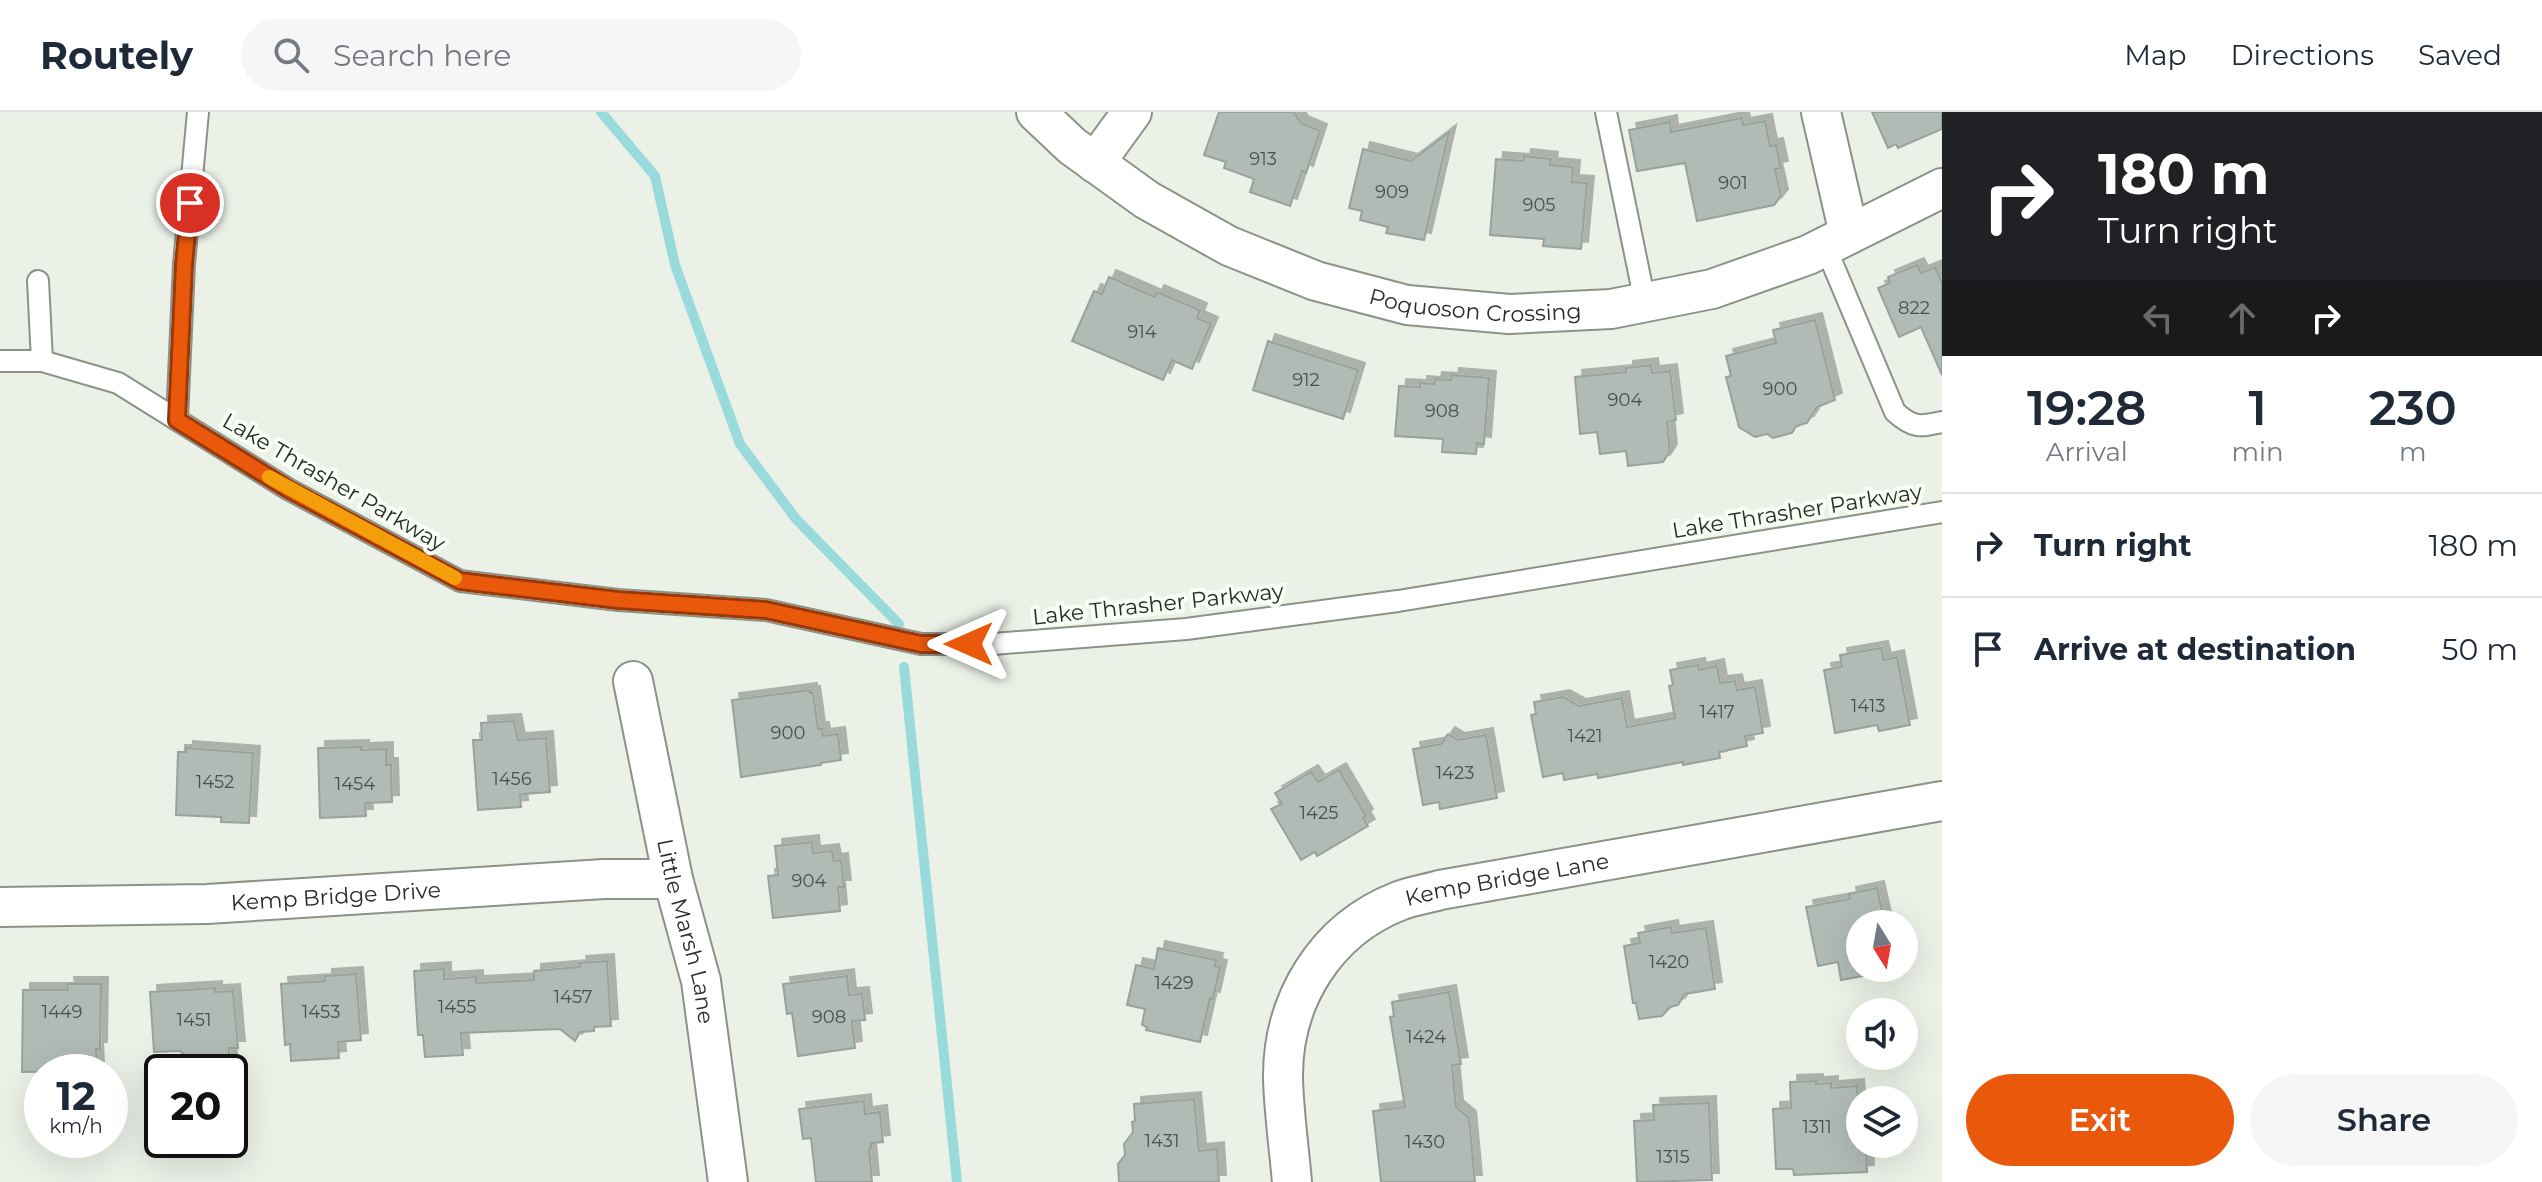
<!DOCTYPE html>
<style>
body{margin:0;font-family:Montserrat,sans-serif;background:#f6f6f7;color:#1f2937;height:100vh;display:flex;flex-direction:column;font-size:30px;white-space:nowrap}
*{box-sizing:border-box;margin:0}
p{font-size:26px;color:#747a83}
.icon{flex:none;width:44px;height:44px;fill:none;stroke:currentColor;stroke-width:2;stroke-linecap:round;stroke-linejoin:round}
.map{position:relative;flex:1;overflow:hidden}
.panel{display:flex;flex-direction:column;background:#fff;width:600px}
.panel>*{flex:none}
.top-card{background:#202124;color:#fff;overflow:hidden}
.needle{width:52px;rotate:169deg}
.buttons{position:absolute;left:1846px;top:798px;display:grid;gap:16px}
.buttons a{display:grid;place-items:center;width:72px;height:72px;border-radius:50%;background:#fff;box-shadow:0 8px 32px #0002;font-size:40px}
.speed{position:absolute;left:24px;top:942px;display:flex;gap:16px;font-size:40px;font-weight:700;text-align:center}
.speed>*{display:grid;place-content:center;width:104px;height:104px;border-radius:50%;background:#fff;box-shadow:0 8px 32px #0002;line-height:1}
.speed small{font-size:20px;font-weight:400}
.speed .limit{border:4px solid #111;border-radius:12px;background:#fff;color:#111}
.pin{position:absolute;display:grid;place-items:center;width:68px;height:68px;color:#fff;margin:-34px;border:4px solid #fff;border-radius:50%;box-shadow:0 2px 8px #0007}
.me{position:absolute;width:88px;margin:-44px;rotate:270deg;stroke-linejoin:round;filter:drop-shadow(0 0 6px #0008)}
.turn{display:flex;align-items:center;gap:28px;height:168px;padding:0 24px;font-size:36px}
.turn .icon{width:104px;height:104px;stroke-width:2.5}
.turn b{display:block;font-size:56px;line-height:68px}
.lanes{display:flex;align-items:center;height:76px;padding:0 24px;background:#0003;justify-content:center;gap:40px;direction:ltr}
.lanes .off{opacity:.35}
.eta{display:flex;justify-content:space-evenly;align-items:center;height:136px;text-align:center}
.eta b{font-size:48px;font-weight:600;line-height:56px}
.cta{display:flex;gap:16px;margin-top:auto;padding:16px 24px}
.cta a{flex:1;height:92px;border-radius:48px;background:#ea580c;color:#fff;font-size:32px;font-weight:600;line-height:92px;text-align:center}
.cta a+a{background:#f6f6f7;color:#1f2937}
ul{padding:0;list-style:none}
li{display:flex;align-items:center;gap:24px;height:104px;padding:0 24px;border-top:2px solid #e0e1e3}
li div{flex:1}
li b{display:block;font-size:30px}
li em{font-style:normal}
header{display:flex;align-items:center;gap:48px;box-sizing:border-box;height:112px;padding:0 40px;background:#fff;border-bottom:2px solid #e0e1e3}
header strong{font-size:38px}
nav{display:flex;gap:44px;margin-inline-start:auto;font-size:28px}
.search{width:560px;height:72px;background:#f6f6f7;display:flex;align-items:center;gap:20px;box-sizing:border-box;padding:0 28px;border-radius:44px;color:#747a83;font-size:30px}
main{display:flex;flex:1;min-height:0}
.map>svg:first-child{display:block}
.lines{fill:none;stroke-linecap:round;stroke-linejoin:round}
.stream{stroke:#99dadc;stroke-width:10}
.building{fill:#b0bbb6;stroke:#98a29d;stroke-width:2;filter:url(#shadow)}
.lane-casing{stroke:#8d9289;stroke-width:24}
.street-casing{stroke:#8d9289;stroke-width:42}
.lane{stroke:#fff;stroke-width:20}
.street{stroke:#fff;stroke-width:38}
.route-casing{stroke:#983908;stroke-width:20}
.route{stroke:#ea580c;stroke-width:14}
.slow{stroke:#f59e0b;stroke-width:14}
.labels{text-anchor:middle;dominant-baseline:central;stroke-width:8;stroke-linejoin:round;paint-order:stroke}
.number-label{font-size:18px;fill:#4c504c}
.street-label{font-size:22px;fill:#2a2c28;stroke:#f9fef4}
</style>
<header>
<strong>Routely</strong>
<div class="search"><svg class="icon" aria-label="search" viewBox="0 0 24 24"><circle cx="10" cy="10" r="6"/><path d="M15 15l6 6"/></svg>Search here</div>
<nav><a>Map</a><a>Directions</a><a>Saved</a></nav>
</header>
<main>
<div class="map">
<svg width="1942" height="1070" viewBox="0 0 1942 1070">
<defs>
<filter id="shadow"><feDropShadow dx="7" dy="-7" stdDeviation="0" flood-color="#0004"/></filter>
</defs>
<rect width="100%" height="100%" fill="#ebf1e7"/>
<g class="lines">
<g class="stream">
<path d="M601 0 655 64 675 153 740 332 796 407 899 512"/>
<path d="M904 555 957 1070"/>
</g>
</g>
<g class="building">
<path d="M1219 0H1294L1301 11 1320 19 1306 61 1302 59 1290 94 1250 80 1254 67 1224 56 1226 50 1204 43Z"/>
<path d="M1872 0H1942V17L1898 36 1896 32 1888 36Z"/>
<path d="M1742 6 1743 13 1765 9 1770 34 1776 33 1781 56 1775 57 1781 84 1774 93 1697 109 1685 51 1637 59 1629 18 1670 10 1671 20Z"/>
<path d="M1449 20 1424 128 1386 121 1388 115 1360 108 1362 99 1349 96 1363 37 1411 49Z"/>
<path d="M1524 44 1551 47 1550 53 1573 55 1572 70 1587 71 1581 137 1543 134 1544 127 1490 123 1496 47 1523 49Z"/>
<path d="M1917 153 1921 161 1935 155 1942 171V263L1921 215 1899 225 1878 176 1890 171 1888 165Z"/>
<path d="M1109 165 1155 185 1157 180 1200 198 1197 206 1211 212 1192 257 1172 248 1163 268 1072 229 1094 179 1102 182Z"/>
<path d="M1815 208 1835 288 1817 295 1807 311 1796 314 1792 321 1773 326 1767 322 1755 325 1739 315 1726 265 1731 264 1726 244 1776 231 1773 218Z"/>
<path d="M1268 229 1358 258 1343 307 1253 278Z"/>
<path d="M1651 253 1652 261 1670 259 1676 308 1667 310 1670 339 1663 350 1628 354 1626 339 1600 342 1597 320 1580 322 1575 265 1626 260V256Z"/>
<path d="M1452 263 1489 266 1484 332 1477 331 1476 342 1442 340 1443 327 1395 324 1399 274 1420 275V271L1434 272 1435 267 1451 268Z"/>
<path d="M1881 536 1884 548 1897 545 1910 613 1879 619 1877 613 1835 621 1824 558 1842 555 1840 543Z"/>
<path d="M1698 553 1699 558 1717 554 1720 571 1735 569 1737 578 1755 575 1763 621 1745 624 1747 634 1719 640 1720 646 1683 653V650L1598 666 1597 662 1564 668 1563 661 1543 665 1531 603 1536 602 1534 590 1563 585 1579 594 1622 586 1627 615 1675 606 1669 574 1673 573 1670 558Z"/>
<path d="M810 578V581H813L818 617H822L823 624 838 622 841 648 821 651V653L741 665 732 588Z"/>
<path d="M514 609 518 628 546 626 550 680 523 682 520 683 521 695 478 698 473 628H482L481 611Z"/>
<path d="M1448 622 1458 628 1486 623 1497 686 1440 697 1439 690 1423 693 1413 637 1441 632Z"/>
<path d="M362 635 361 638 386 637V653H391L392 690 365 691 366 704 320 706 318 636Z"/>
<path d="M186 636 253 641 249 711 221 710V705L176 703 178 640H186Z"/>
<path d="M1339 658 1366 704 1363 706 1368 714 1317 744 1315 740 1301 748 1271 697 1282 692 1275 681 1311 660 1318 670Z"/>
<path d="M812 730 813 741 832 739 834 749 841 748 844 775H838L840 799 773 806 768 764 778 763 775 734Z"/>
<path d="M1877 776 1885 812H1860V856H1880V861L1841 868 1838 850 1818 854 1806 795 1850 787 1849 782Z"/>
<path d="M1671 815 1672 821 1706 816 1715 877 1685 882 1678 893 1670 895 1662 904 1639 907 1636 891H1633L1624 834 1640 831 1638 821Z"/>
<path d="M1158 836 1216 848 1215 854 1220 855 1213 887 1210 886 1200 930 1146 918 1147 915 1142 913 1145 897 1127 893 1136 853 1154 857Z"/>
<path d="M607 849 611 914 594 915V919L580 920 575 929 560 917 461 921 463 943 425 945 423 923H418L414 859 444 857V867L476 865V871L534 868V859L580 855 579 851Z"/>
<path d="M356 862 361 928 338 930 339 946 291 949 290 932 285 933 281 872 325 869V864Z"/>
<path d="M847 864 849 883 862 882 865 908 852 909 855 936 798 944 792 901 787 902 783 872Z"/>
<path d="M67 872H101L100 937H96L97 959 22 960 23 878H68Z"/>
<path d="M215 876V880L233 879 238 936H229L230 954 207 956 199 949H191L180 939 154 940 150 880Z"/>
<path d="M1449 880 1461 952 1452 953 1456 995 1469 1006 1475 1070H1381L1373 999 1405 995 1390 905 1394 904 1392 890Z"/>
<path d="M1816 969V972L1831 971V976L1857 974 1858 987 1864 986 1860 988V1032H1866L1867 1060 1794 1063 1793 1057H1776L1773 997 1791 996 1790 970Z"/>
<path d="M1194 987 1199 1039 1217 1037 1219 1070H1119L1118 1052 1125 1043 1124 1032 1133 1020 1132 1010 1135 1009 1134 992Z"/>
<path d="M864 989 865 1002 880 1000 883 1030 871 1031V1036L869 1037 872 1070H816L811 1026 803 1027 799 997Z"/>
<path d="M1709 991 1712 1068 1637 1070 1634 1009 1654 1008 1653 993Z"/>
</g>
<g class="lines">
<defs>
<g id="lane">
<path d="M1606 0 1645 190"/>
<path d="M1825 134 1895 300C1913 316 1919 315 1942 310"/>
<path d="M38 169 42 249"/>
<path d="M0 249H42L118 271 288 377 460 469 618 488 766 498 921 532H993L1186 517 1398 489 1942 400"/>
<path d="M177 308 184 152 198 0"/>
</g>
<g id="street">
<path id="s1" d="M1036 0 1072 34 1147 88 1229 134 1316 169 1407 193 1509 202 1611 197 1712 177 1808 143 1942 76"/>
<path d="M1821 0 1849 122"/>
<path d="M1095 51 1132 0"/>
<path id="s2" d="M633 569 673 767 701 869 728 1070"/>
<path id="s3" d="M0 795 207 792 604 767H673"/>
<path id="s4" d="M1292 1070C1289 1036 1284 1001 1283 967 1282 889 1325 818 1399 789 1412 784 1426 782 1440 778L1942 689"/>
</g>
</defs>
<use href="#lane" class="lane-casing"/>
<use href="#street" class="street-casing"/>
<use href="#lane" class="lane"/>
<use href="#street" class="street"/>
</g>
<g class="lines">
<defs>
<path id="route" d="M190 91 184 152 177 308 288 377 460 469 618 488 766 498 921 532H969"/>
</defs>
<use href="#route" class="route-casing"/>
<use href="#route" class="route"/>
<path class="slow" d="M269 365 455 466"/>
</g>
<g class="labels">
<g class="number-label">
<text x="1263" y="47">913</text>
<text x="1733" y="71">901</text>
<text x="1392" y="80">909</text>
<text x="1539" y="93">905</text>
<text x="1914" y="196">822</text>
<text x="1142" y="220">914</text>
<text x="1306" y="268">912</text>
<text x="1780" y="277">900</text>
<text x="1625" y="288">904</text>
<text x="1442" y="299">908</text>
<text x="1868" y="594">1413</text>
<text x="1717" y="600">1417</text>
<text x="788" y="621">900</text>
<text x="1585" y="624">1421</text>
<text x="1455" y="661">1423</text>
<text x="512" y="667">1456</text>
<text x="215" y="670">1452</text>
<text x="355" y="672">1454</text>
<text x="1319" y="701">1425</text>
<text x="809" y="769">904</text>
<text x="1669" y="850">1420</text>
<text x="1174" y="871">1429</text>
<text x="573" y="885">1457</text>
<text x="457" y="895">1455</text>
<text x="62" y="900">1449</text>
<text x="321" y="900">1453</text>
<text x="829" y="905">908</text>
<text x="194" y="908">1451</text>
<text x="1426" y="925">1424</text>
<text x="1817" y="1015">1311</text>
<text x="1162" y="1029">1431</text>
<text x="1425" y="1030">1430</text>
<text x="1673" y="1045">1315</text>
</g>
<g class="street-label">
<text stroke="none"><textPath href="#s1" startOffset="492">Poquoson Crossing</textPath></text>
<text transform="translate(334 370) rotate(30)">Lake Thrasher Parkway</text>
<text transform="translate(1797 399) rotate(-9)">Lake Thrasher Parkway</text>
<text transform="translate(1158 492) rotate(-6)">Lake Thrasher Parkway</text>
<text stroke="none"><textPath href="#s4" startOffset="440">Kemp Bridge Lane</textPath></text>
<text stroke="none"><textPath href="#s3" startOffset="336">Kemp Bridge Drive</textPath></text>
<text stroke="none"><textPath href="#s2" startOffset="256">Little Marsh Lane</textPath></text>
</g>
</g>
</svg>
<div class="buttons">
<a><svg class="needle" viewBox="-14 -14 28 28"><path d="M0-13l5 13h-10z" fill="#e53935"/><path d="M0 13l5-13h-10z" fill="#747a83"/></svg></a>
<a><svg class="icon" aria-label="sound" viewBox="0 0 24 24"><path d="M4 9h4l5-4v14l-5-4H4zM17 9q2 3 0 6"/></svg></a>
<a><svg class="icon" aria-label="layers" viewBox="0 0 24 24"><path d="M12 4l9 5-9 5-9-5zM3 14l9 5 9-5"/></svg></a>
</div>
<div class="speed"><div>12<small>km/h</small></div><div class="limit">20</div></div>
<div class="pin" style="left:190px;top:91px;background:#d93025"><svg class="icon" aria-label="arrive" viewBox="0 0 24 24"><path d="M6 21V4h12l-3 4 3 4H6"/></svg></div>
<svg class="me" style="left:969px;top:532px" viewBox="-20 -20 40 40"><path d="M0-17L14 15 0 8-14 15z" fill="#ea580c" stroke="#fff" stroke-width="4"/></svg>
</div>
<section class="panel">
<div class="top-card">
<div class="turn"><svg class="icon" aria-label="right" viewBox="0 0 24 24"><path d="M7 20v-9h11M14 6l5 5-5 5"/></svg><div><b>180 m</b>Turn right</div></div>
<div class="lanes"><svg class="icon off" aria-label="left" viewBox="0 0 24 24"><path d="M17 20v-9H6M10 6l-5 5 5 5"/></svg><svg class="icon off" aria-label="ahead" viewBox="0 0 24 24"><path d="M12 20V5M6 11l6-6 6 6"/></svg><svg class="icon" aria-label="right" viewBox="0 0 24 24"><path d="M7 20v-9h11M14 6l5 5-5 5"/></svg></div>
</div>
<div class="eta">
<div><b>19:28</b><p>Arrival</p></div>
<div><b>1</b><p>min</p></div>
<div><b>230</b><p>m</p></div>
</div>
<ul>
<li><svg class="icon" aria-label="right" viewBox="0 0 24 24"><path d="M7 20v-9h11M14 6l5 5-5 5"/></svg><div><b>Turn right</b></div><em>180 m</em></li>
<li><svg class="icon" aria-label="arrive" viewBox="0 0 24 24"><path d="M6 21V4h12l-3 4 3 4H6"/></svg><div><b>Arrive at destination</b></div><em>50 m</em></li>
</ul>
<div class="cta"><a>Exit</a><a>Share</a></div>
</section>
</main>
